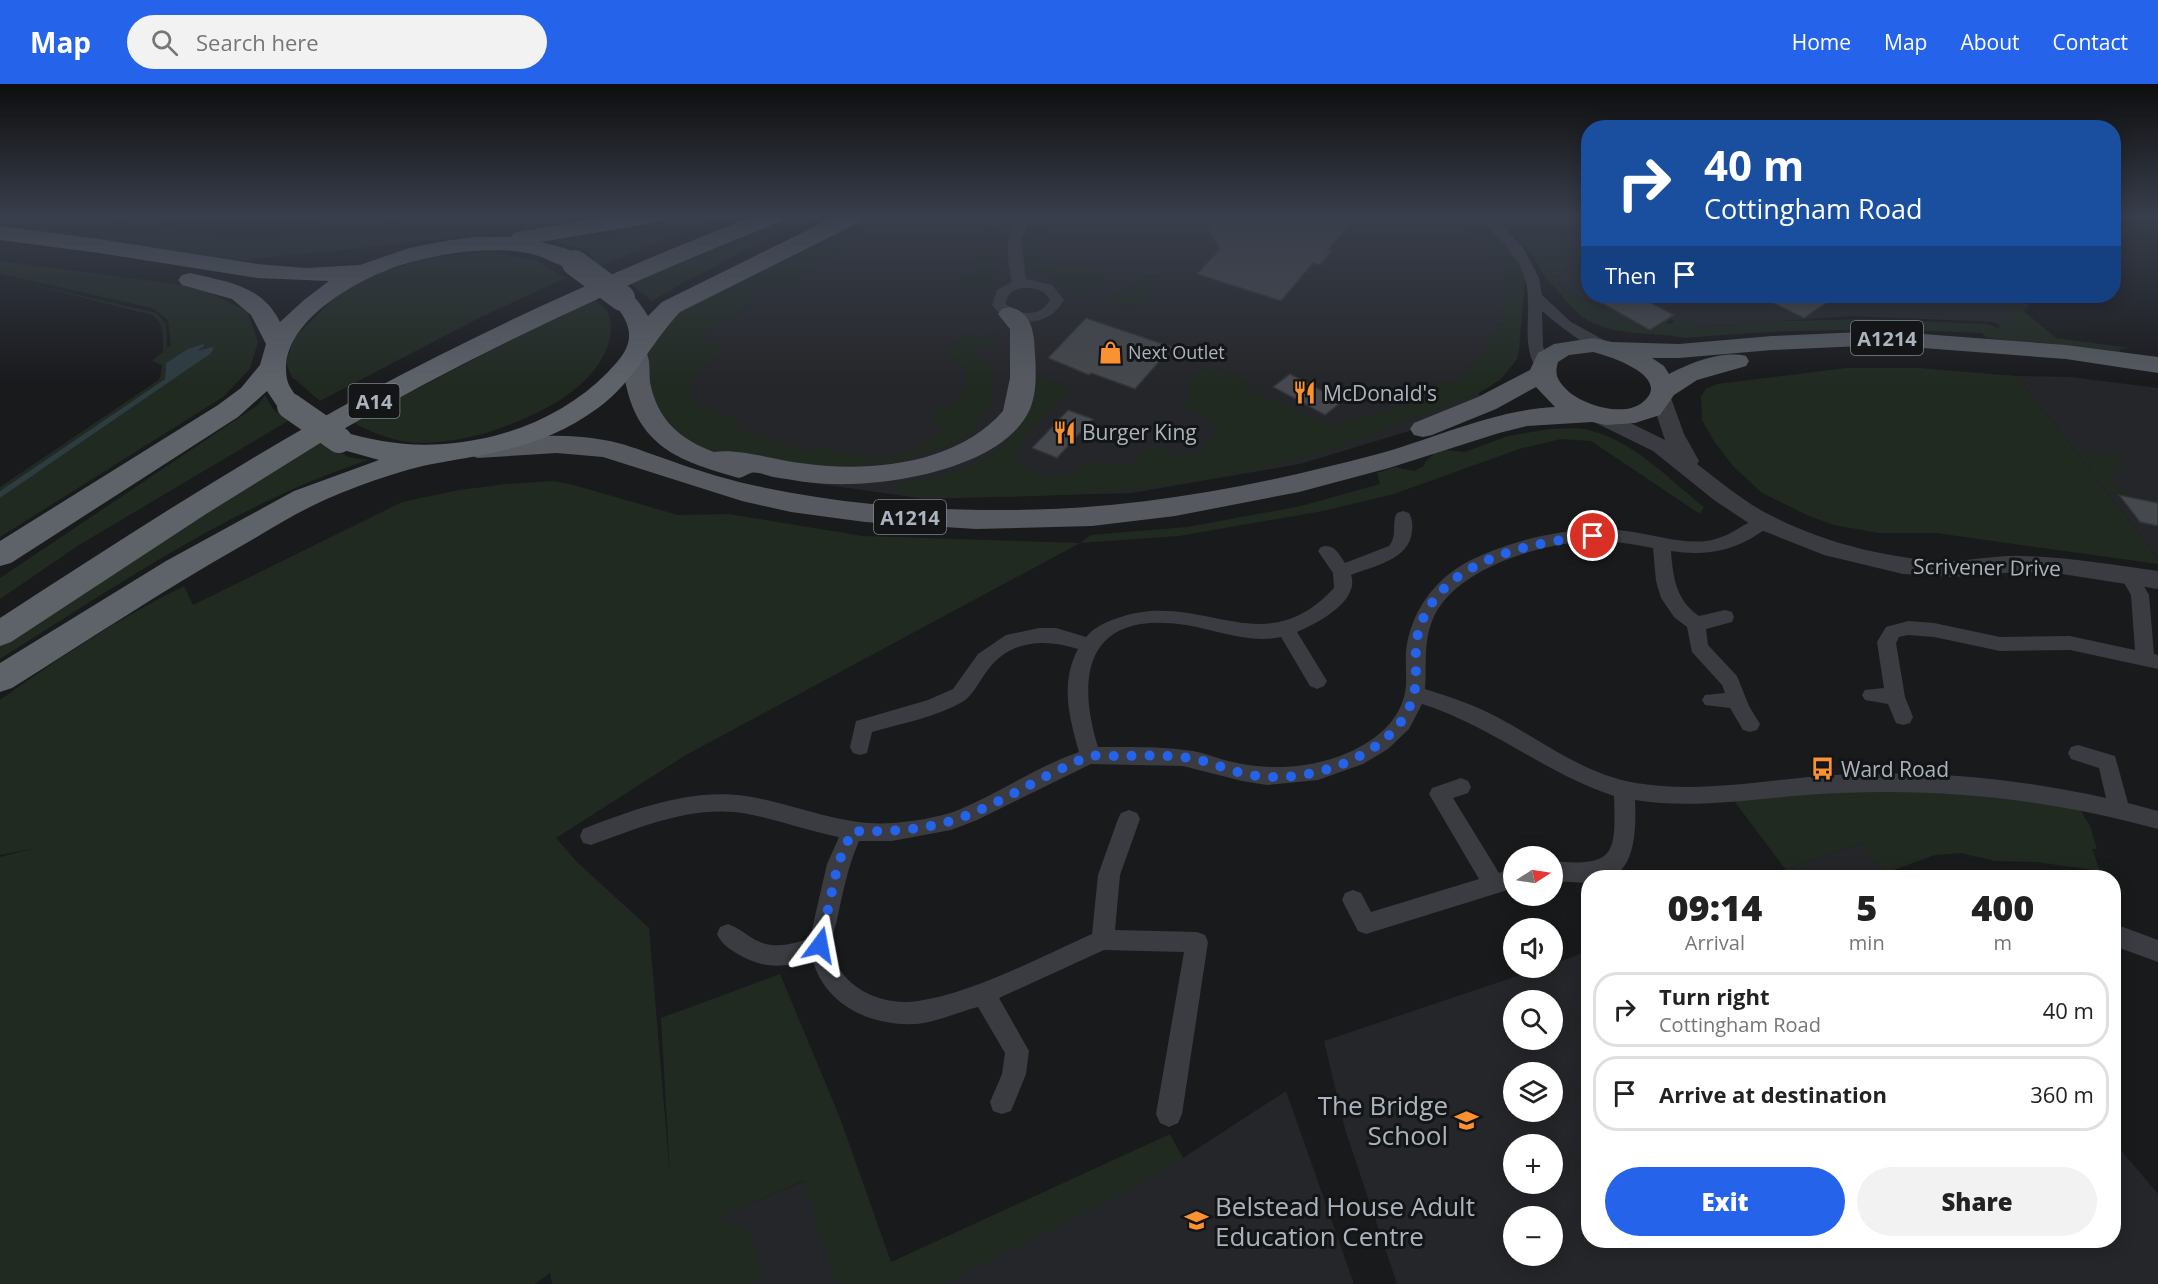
<!DOCTYPE html>
<meta charset="utf-8">
<style>
body{margin:0;font-family:"Open Sans",sans-serif;background:#f2f2f2;color:#222;height:100vh;display:flex;flex-direction:column;font-size:22px;white-space:nowrap}
*{box-sizing:border-box;margin:0}
p{font-size:20px;color:#767676}
.icon{flex:none;width:33px;height:33px;fill:none;stroke:currentColor;stroke-width:2;stroke-linecap:round;stroke-linejoin:round}
.map{position:relative;flex:1;overflow:hidden}
.side{position:absolute;left:1581px;top:786px;width:540px;height:378px;display:flex;flex-direction:column;background:#fff;border-radius:24px;box-shadow:0 3px 15px #0003}
.side>*{flex:none}
.top-card{position:absolute;left:1581px;top:36px;width:540px;height:183px;border-radius:24px;box-shadow:0 3px 15px #0003;background:#1a4fa0;color:#fff;overflow:hidden}
.needle{width:39px;rotate:78deg}
.tools{position:absolute;left:1503px;top:762px;display:grid;gap:12px}
.tools a{display:grid;place-items:center;width:60px;height:60px;border-radius:50%;background:#fff;box-shadow:0 3px 15px #0003;font-size:30px}
.pin{position:absolute;display:grid;place-items:center;width:51px;height:51px;color:#fff;margin:-26px;border:3px solid #fff;border-radius:50%;box-shadow:0 2px 6px #0007}
.me{position:absolute;width:66px;margin:-33px;rotate:13deg;stroke-linejoin:round;filter:drop-shadow(0 0 4px #0008)}
.turn{display:flex;align-items:center;gap:21px;height:126px;padding:0 24px;font-size:27px}
.turn .icon{width:78px;height:78px;stroke-width:2.5}
.turn b{display:block;font-size:42px;line-height:51px}
.then{display:flex;align-items:center;height:57px;padding:0 24px;background:#0003;gap:12px;font-size:22px}
.eta{display:flex;justify-content:space-evenly;align-items:center;height:102px;text-align:center}
.eta b{font-size:36px;font-weight:800;line-height:42px}
.button{display:flex;gap:12px;margin-top:auto;padding:12px 24px}
.button a{flex:1;height:69px;border-radius:36px;background:#2563eb;color:#fff;font-size:24px;font-weight:800;line-height:69px;text-align:center}
.button a+a{background:#f2f2f2;color:#222}
ul{padding:0;list-style:none}
li{display:flex;align-items:center;gap:18px;height:75px;margin:0 12px 9px;padding:0 12px;border:3px solid #e0e0e0;border-radius:24px}
li div{flex:1}
li b{display:block;font-size:22px}
li em{font-style:normal}
header{display:flex;align-items:center;gap:36px;box-sizing:border-box;height:84px;padding:0 30px;background:#2563eb;color:#fff}
header strong{font-size:28px}
nav{display:flex;gap:33px;margin-inline-start:auto;font-size:21px}
.search{width:420px;height:54px;background:#f2f2f2;display:flex;align-items:center;gap:15px;box-sizing:border-box;padding:0 21px;border-radius:33px;color:#767676;font-size:22px}
.map>svg:first-child{display:block}
.built{fill:#252629;fill-rule:evenodd}
.green{fill:#212a21}
.water{fill:#2e3c41}
.building{fill:#45484c;stroke:#333438;stroke-width:1.5}
.lines{fill:none;stroke-linecap:round;stroke-linejoin:round}
.minor{fill:#3a3c41;fill-rule:evenodd}
.tertiary{fill:#3a3c41;fill-rule:evenodd}
.primary{fill:#565a60;fill-rule:evenodd}
.trunk{fill:#5e6269;fill-rule:evenodd}
.trunk-bridge{stroke:#5e6269;stroke-width:26}
.route{stroke:#2563eb;stroke-width:10;stroke-dasharray:0 18}
.labels{text-anchor:middle;dominant-baseline:central;stroke-width:6;stroke-linejoin:round;paint-order:stroke}
.far-poi-label{font-size:18px;fill:#abb3bc;stroke:#141517;text-anchor:start}
.shield{fill:#141517;stroke:#7e848a;stroke-width:1.5}
.shield-label{font-size:20px;font-weight:bold;fill:#abb3bc}
.poi-label{font-size:21px;fill:#abb3bc;stroke:#141517;text-anchor:start}
.street-label{font-size:21px;fill:#abb3bc;stroke:#141517}
.near-poi-label{font-size:26px;fill:#abb3bc;stroke:#141517;text-anchor:end}
</style>
<header>
<strong>Map</strong>
<div class="search"><svg class="icon" aria-label="search" viewBox="0 0 24 24"><circle cx="10" cy="10" r="6"/><path d="M15 15l6 6"/></svg>Search here</div>
<nav><a>Home</a><a>Map</a><a>About</a><a>Contact</a></nav>
</header>
<div class="map">
<svg width="2158" height="1200" viewBox="0 0 2158 1200">
<rect width="100%" height="100%" fill="#191a1c"/>
<g class="built">
<path d="M893 132H1441L1466 140 1513 180 1525 194 1519 267 1517 275 1500 296 1477 308 1487 319 1449 335 1300 380 1132 409 925 415 771 393 730 377 688 323 690 244 806 171Z"/>
<path d="M1493 132H1588V212H1997L2030 221 2005 244 1993 238 1853 232 1698 243 1675 233 1651 247 1636 242 1565 206 1514 148Z"/>
<path d="M2017 292 2070 293 2158 304V474Z"/>
<path d="M1860 759 1889 793 1767 794 1786 786Z"/>
<path d="M1588 867V1156H2114V1058L2158 1110V1200H1397L1345 1045 1324 957 1541 884H1552L1553 880ZM1552 916V956H1514V916ZM1552 988V1028H1514V988ZM1514 1060H1552V1100H1514ZM1514 1132H1552V1172H1514Z"/>
<path d="M1286 1007 1354 1200H942L1183 1074Z"/>
<path d="M806 1096 838 1200H589L717 1134Z"/>
</g>
<g class="green">
<path d="M0 132 140 141 253 154 294 148 345 132H369L365 135 392 142 406 132H603L504 149 236 177 37 146 33 149 0 146Z"/>
<path d="M32 132 140 137 254 151 284 148 339 132 292 147 250 151 188 143Z"/>
<path d="M685 132H720L598 183 587 166 552 157 633 147Z"/>
<path d="M789 132H827C770 153 705 185 652 217L629 199Z"/>
<path d="M871 132H893L859 150 799 198 791 195 787 198 781 195 748 212 754 216 704 253 705 256 725 265C712 276 686 291 691 311L700 322 740 336 734 343 810 368 816 362C857 374 916 385 943 340L932 336 939 322 950 324 967 307 965 283 947 267 966 250 981 254 999 249 992 264 974 261 975 270 994 286 991 320 974 345 953 361 895 378 827 384H783L706 367 658 339 641 288 655 244 690 219Z"/>
<path d="M987 132H1003L995 140 994 192 981 200 977 206 959 203 958 200 990 157Z"/>
<path d="M1034 132H1050L1038 179 1092 182 1101 186 1107 192C1107 210 1083 212 1070 207 1063 205 1059 200 1053 197 1022 183 1017 161 1034 132Z"/>
<path d="M1430 132H1476L1514 171 1525 194 1517 275 1500 296 1479 309C1418 332 1357 359 1295 376 1175 409 1025 418 901 410L894 404 899 400C974 387 1023 374 1033 289L1068 303 1070 308 1044 331 1016 367 1019 380C1042 395 1067 401 1087 378L1132 381 1149 361 1182 374 1187 368 1197 372 1218 343 1208 340 1212 334 1180 322 1192 311 1185 307C1190 301 1195 292 1201 288 1213 277 1236 293 1248 298L1243 306 1293 323 1330 342 1429 313 1424 302 1462 296 1501 241 1507 208 1506 184 1472 149Z"/>
<path d="M1491 132H1529L1556 145 1568 139 1561 135 1567 132 1577 167 1583 173 1554 189 1559 200 1565 206 1636 242 1651 247 1665 239 1670 240 1674 237 1670 235 1675 232 1698 243 1784 237 1867 235 1988 240 1998 244 2014 232 2015 228 2003 224 2005 220 1978 212 2019 223 2056 254 2130 264 2119 265 2121 270 1987 254 1982 249C1883 244 1785 245 1686 254 1656 248 1623 252 1595 240 1577 232 1567 218 1555 203 1552 199 1548 198 1545 193 1541 187 1538 180 1534 173 1522 158 1506 144 1491 132Z"/>
<path d="M487 168 537 177 566 194 481 233 320 317 292 293 286 280 293 255 341 207 378 189 432 173Z"/>
<path d="M0 177 198 203 247 227 258 258 250 285 223 313 0 453V414L210 270 214 265 206 264 200 268 197 267 195 262 166 279 165 295 0 407V403L160 295 162 281 152 277 163 268C163 253 165 240 152 231L0 193 157 229 166 240 167 263 171 262 168 236 152 224 0 190Z"/>
<path d="M1150 192H1156L1161 198 1135 224 1103 216Z"/>
<path d="M593 214C597 218 603 222 606 226 613 235 611 251 608 261 591 309 533 333 489 348 471 354 445 358 426 359 400 360 374 350 352 338Z"/>
<path d="M1846 284H1919L2017 292 2158 474V480L1936 449H1879L1834 441 1807 431 1762 409 1733 382 1714 357 1702 336 1701 312 1706 305 1717 300Z"/>
<path d="M265 311 273 325 288 337 79 461 0 515V494L258 321Z"/>
<path d="M1550 345C1562 345 1576 343 1588 346 1636 358 1667 394 1704 423L1700 430 1591 357 1561 355 1519 365 1394 410 1323 427 1179 452 1080 459 686 671 556 754 577 778 649 844 670 1092 661 934 780 890 840 1034 891 1178 1170 1050 1183 1074 1119 1111 944 1200H837L806 1105 805 1096 718 1134 749 1146 763 1192 749 1200H552L550 1189 535 1200H0V773L35 764 0 771V616C59 574 119 534 184 502L193 521 402 418 459 406 507 400 552 397 570 400 678 431 729 430 863 452 1080 459 1091 451 1187 443 1301 422 1380 400 1377 389 1395 383 1414 387 1424 382 1425 378 1436 368 1446 366 1465 368 1508 352Z"/>
<path d="M319 356 348 373 368 376C237 419 116 502 0 575V561Z"/>
<path d="M2114 365 2158 374 2118 368 2125 387 2110 385 2116 404 2130 407 2131 414 2110 408 2076 366 2116 374Z"/>
<path d="M1815 702 2074 716 2090 742 2097 765H2092L2100 787 2037 778 1995 777 1961 769 1935 771 1885 789 1860 759 1786 786 1728 709Z"/>
</g>
<path class="water" d="M203 260 204 262 197 267 212 263 214 265 210 270 0 414V407L165 295 166 279 188 265Z"/>
<g class="building">
<path d="M1214 132H1356L1328 166 1331 167 1320 181 1313 179 1281 217 1197 190 1220 165 1206 140Z"/>
<path d="M1589 212H1638L1674 231 1650 246Z"/>
<path d="M1759 212H1836L1804 234Z"/>
<path d="M1086 234 1172 263 1135 305 1091 289 1089 291 1048 274Z"/>
<path d="M1290 290 1338 315 1335 317 1339 320 1325 331 1273 303Z"/>
<path d="M1068 326 1093 335 1057 374 1032 364Z"/>
<path d="M2119 411 2158 419V442L2140 438Z"/>
</g>
<g class="lines">
<g class="minor">
<path d="M1017 132H1031L1021 157 1026 195 1052 201 1064 216C1050 243 1010 246 992 221L997 206 1012 198C1007 174 1004 154 1017 132ZM1021 204C1033 204 1044 204 1050 216 1041 233 1019 232 1006 220 1007 210 1012 207 1021 204Z"/>
<path d="M1478 132H1493L1523 163 1539 194 1542 211 1571 238 1613 261 1616 264 1613 267C1595 272 1556 239 1542 227L1543 262 1550 283 1547 286H1537C1519 258 1534 225 1525 195 1517 168 1495 153 1478 132Z"/>
<path d="M1403 427 1409 429C1412 434 1413 440 1412 447 1410 476 1373 482 1351 491 1360 517 1318 539 1297 548L1327 597 1324 602 1317 605 1310 602 1281 553C1249 560 1217 546 1186 541 1091 526 1074 585 1098 663 1129 663 1162 662 1193 667 1205 669 1216 674 1228 677 1253 683 1278 685 1304 681 1342 676 1393 654 1404 613 1408 599 1405 583 1406 568 1410 528 1435 494 1471 476 1517 454 1575 441 1626 447 1652 450 1680 460 1706 457 1733 453 1743 438 1764 432L1770 434 1773 438C1769 444 1764 446 1758 450 1732 468 1702 472 1671 467 1673 494 1676 516 1699 532L1725 526 1732 528 1734 533 1732 538 1706 545 1708 561 1737 592 1749 622 1760 640 1757 646 1750 648 1743 646 1730 624 1705 621 1702 616 1705 611 1725 609 1722 601 1692 568 1687 543 1674 533 1661 514 1656 497 1653 464C1637 461 1620 458 1603 457 1550 456 1453 482 1432 537 1423 560 1427 582 1425 605 1450 613 1475 621 1497 633 1543 657 1583 690 1636 699 1702 710 1769 695 1835 691 1926 686 2017 694 2106 714L2099 684 2071 675 2068 669 2071 663 2078 661 2115 672 2128 719 2158 727V745C2053 716 1948 704 1839 709 1771 711 1703 727 1635 716 1636 739 1637 787 1608 793 1602 795 1595 794 1588 794V799L1552 797V777C1615 783 1616 771 1614 712 1544 689 1492 642 1422 620L1409 645 1388 665 1363 680 1318 696 1267 701 1242 697 1183 682 1091 680 977 736 951 746 892 757H859C848 782 843 808 837 836 835 844 831 854 832 862 835 902 882 923 918 917 974 909 1040 873 1092 850L1098 791 1118 735 1121 729 1129 726 1137 729 1140 735 1120 791 1115 846 1197 848 1205 851 1208 858 1182 1030 1178 1039 1169 1043 1160 1039 1156 1030 1184 868 1104 866 999 914 1029 967 1026 990 1011 1027 1002 1030 993 1027 990 1018 1002 990 1005 969 978 923C958 928 935 939 915 940 870 942 824 921 812 874 784 885 762 885 736 869 728 864 721 859 717 850L720 843 728 840C736 843 742 847 749 852 769 866 788 862 810 854L827 780 839 753C808 747 779 736 748 730 693 720 642 743 591 761L583 759 580 752 583 745C635 725 690 704 746 712 796 720 842 743 893 739 914 737 936 734 956 727 998 710 1036 683 1079 668 1069 633 1060 599 1078 565 1044 554 1009 556 987 587 980 596 973 611 964 617 937 633 903 639 872 648L867 669 860 671 853 669 850 663 856 637 928 616 953 605 978 570 1006 551 1039 544H1056L1086 553C1095 542 1108 537 1121 533 1203 506 1263 581 1334 504L1333 489 1318 467 1321 463C1334 459 1338 469 1345 479L1389 462C1398 451 1391 439 1397 429Z"/>
<path d="M2128 484 2134 485 2149 511 2154 570 2158 571V585L2070 566 2000 567 1934 553 1908 551 1899 553 1896 559 1905 613 1913 633 1910 639 1903 641 1896 639 1888 620 1865 616 1862 611 1865 606 1884 604 1877 558 1886 543 1908 537 1934 539 2000 553 2070 552 2135 566 2131 511 2119 490 2122 485Z"/>
<path d="M1461 694 1468 697 1471 703 1468 709 1453 714 1499 789 1514 784V804L1366 850 1358 847 1342 816 1345 809 1353 806 1361 809 1371 828 1479 795 1429 710 1432 704Z"/>
<path d="M2114 842 2123 843 2158 856V878L2114 862Z"/>
</g>
<path class="tertiary" d="M1661 308 1668 309 1671 314 1684 350 1699 377 1697 380C1721 398 1745 419 1772 432 1824 459 1895 477 1953 477 1976 476 1999 471 2022 472 2068 473 2113 481 2158 487V505L2062 490 2018 488 1953 493 1903 490 1824 471 1756 444 1714 416 1653 367 1592 337 1589 332 1592 327 1599 325 1606 327 1665 356 1651 314 1654 309Z"/>
<g class="primary">
<path d="M1010 223C1033 229 1034 250 1035 270 1036 288 1037 308 1030 325 1004 384 890 402 833 400 813 400 793 396 774 393 768 392 757 387 751 389 748 390 743 393 739 394 683 378 640 365 626 301 624 291 621 275 627 266L636 264 645 266C651 275 649 287 650 298 657 335 679 355 714 368 738 364 775 376 800 379 868 389 956 381 1003 327L1010 294V245L998 230 1002 225Z"/>
<path d="M1884 247 2066 261 2158 273V289L2066 275 1884 261 1772 266 1679 274H1652L1664 282 1669 290C1690 279 1722 266 1746 272L1749 277 1746 282 1697 296 1674 311 1660 331 1635 339 1606 341 1592 338 1527 342 1499 349 1389 384 1299 408 1175 432 1092 442 976 445 865 438 791 428 742 417 603 373 557 369 478 374 469 371 465 365 469 359 478 356C520 353 563 348 604 356 623 359 640 366 657 372 688 383 720 394 752 401 838 420 927 427 1015 426 1137 425 1257 402 1374 371 1434 355 1492 326 1555 323L1536 303 1496 325 1432 351 1423 353 1414 351 1410 345 1414 339 1478 313 1530 286 1538 269 1554 260 1593 254 1612 258 1679 260 1772 252ZM1593 268C1610 272 1673 293 1643 318 1625 334 1582 321 1567 306 1558 297 1554 291 1558 278L1569 271Z"/>
</g>
<g class="trunk">
<path d="M612 132H664L661 137 653 139 541 158C556 162 577 165 587 179L583 184C565 188 550 174 532 170 513 165 492 166 473 167 449 169 424 174 401 181 358 195 276 239 287 295 289 305 298 313 303 322L299 328 290 330 281 328 267 307 238 333 11 479 0 482V457L218 321 241 304 260 281 266 260 251 231 232 215 182 201 178 196 182 191 190 189C227 198 262 201 280 238L304 216 329 197 257 194 99 169 0 156V142L99 155 257 180 306 184 360 181 409 164 445 157 474 153H511L514 149 522 147Z"/>
<path d="M754 132H785L782 137C630 197 482 265 340 347 375 357 407 363 444 360 504 356 565 332 608 288 618 277 630 266 629 249 628 235 618 225 610 214L613 209C632 204 639 218 648 232L662 218 836 132H865L862 137 680 228C650 260 634 298 598 324 546 362 499 368 438 379 402 385 347 405 314 421 289 433 266 448 243 461 164 506 88 556 12 604L0 608V579L166 477 294 407 379 376 329 362 325 356 206 430 11 558 0 562V534C119 457 238 379 363 311 489 243 620 184 754 132Z"/>
</g>
<g class="trunk-bridge">
<path d="M575 179 622 214"/>
<path d="M290 322 339 356"/>
</g>
</g>
<linearGradient id="sky" x2="0" y2="1"><stop stop-color="#0e0e0f"/><stop offset="0.44" stop-color="#383e4b"/><stop offset="1" stop-color="#383e4b" stop-opacity="0"/></linearGradient>
<rect width="2158" height="300" fill="url(#sky)"/>
<g class="lines">
<path class="route" d="M820 861 838 780 852 747C891 748 931 746 968 731 1001 718 1033 698 1065 683 1073 680 1082 674 1090 672 1099 671 1109 672 1118 672 1143 672 1169 670 1195 675 1214 679 1232 688 1251 691 1291 698 1339 687 1373 664 1397 648 1415 625 1416 594 1416 581 1415 567 1417 554 1433 477 1527 459 1593 452"/>
</g>
<defs>
<symbol id="shop-bare" viewBox="-9 -9 18 18"><path d="M-5-2.5h2.3a2.7 3.5 0 0 1 5.4 0H5L5.5 6h-11ZM-1.5-2.5h3a1.5 2.3 0 0 0-3 0Z" fill="#fb9232" stroke="#141517" stroke-width="2.5" paint-order="stroke"/></symbol>
<symbol id="restaurant-bare" viewBox="-9 -9 18 18"><path d="M-5-6h1v4h1v-4h1v4h1v-4h1v5L-1.5 .5V6h-2V.5L-5-1ZM5-6V6H3V1.5H1.5Q1.5-4 5-6Z" fill="#fb9232" stroke="#141517" stroke-width="2.5" paint-order="stroke"/></symbol>
<symbol id="bus-bare" viewBox="-9 -9 18 18"><path d="M-5-6H5V4H4V6H2V4H-2V6H-4V4H-5ZM-3.5-4V0h7V-4ZM-3.5 1.2v1.5H-2V1.2ZM2 1.2v1.5H3.5V1.2Z" fill="#fb9232" stroke="#141517" stroke-width="2.5" paint-order="stroke"/></symbol>
<symbol id="school-bare" viewBox="-9 -9 18 18"><path d="M0-5L7-2L0 1L-7-2ZM-4 1L0 2.5L4 1V4Q0 6-4 4Z" fill="#fb9232" stroke="#141517" stroke-width="2.5" paint-order="stroke"/></symbol>
</defs>
<g fill-rule="evenodd">
<use href="#shop-bare" x="1094" y="252" width="33" height="33"/>
<use href="#restaurant-bare" x="1288" y="292" width="33" height="33"/>
<use href="#restaurant-bare" x="1048" y="332" width="33" height="33"/>
<use href="#bus-bare" x="1806" y="668" width="33" height="33"/>
<use href="#school-bare" x="1450" y="1020" width="33" height="33"/>
<use href="#school-bare" x="1180" y="1120" width="33" height="33"/>
</g>
<g class="labels">
<g class="far-poi-label">
<text x="1128" y="268">Next Outlet</text>
</g>
<g class="shield">
<rect x="1851" y="237" width="72" height="34" rx="4.5"/>
<rect x="348.5" y="300" width="51" height="34" rx="4.5"/>
<rect x="874" y="416" width="72" height="34" rx="4.5"/>
</g>
<g class="shield-label">
<text x="1887" y="254">A1214</text>
<text x="374" y="317">A14</text>
<text x="910" y="433">A1214</text>
</g>
<g class="poi-label">
<text x="1323" y="309">McDonald's</text>
<text x="1082" y="348">Burger King</text>
<text x="1841" y="685">Ward Road</text>
</g>
<g class="street-label">
<text transform="translate(1987 483) rotate(1)">Scrivener Drive</text>
</g>
<g class="near-poi-label">
<text x="1448" y="1021">The Bridge<tspan x="1448" dy="30">School</tspan></text>
<text x="1215" y="1122" text-anchor="start">Belstead House Adult<tspan x="1215" dy="30">Education Centre</tspan></text>
</g>
</g>
</svg>
<div class="tools">
<a><svg class="needle" viewBox="-14 -14 28 28"><path d="M0-13l5 13h-10z" fill="#e53935"/><path d="M0 13l5-13h-10z" fill="#767676"/></svg></a>
<a><svg class="icon" aria-label="sound" viewBox="0 0 24 24"><path d="M4 9h4l5-4v14l-5-4H4zM17 9q2 3 0 6"/></svg></a>
<a><svg class="icon" aria-label="search" viewBox="0 0 24 24"><circle cx="10" cy="10" r="6"/><path d="M15 15l6 6"/></svg></a>
<a><svg class="icon" aria-label="layers" viewBox="0 0 24 24"><path d="M12 4l9 5-9 5-9-5zM3 14l9 5 9-5"/></svg></a>
<a>+</a>
<a>−</a>
</div>
<div class="pin" style="left:1593px;top:452px;background:#d93025"><svg class="icon" aria-label="arrive" viewBox="0 0 24 24"><path d="M6 21V4h12l-3 4 3 4H6"/></svg></div>
<svg class="me" style="left:820px;top:861px" viewBox="-20 -20 40 40"><path d="M0-17L14 15 0 8-14 15z" fill="#2563eb" stroke="#fff" stroke-width="4"/></svg>
<div class="top-card">
<div class="turn"><svg class="icon" aria-label="right" viewBox="0 0 24 24"><path d="M7 20v-9h11M14 6l5 5-5 5"/></svg><div><b>40 m</b>Cottingham Road</div></div>
<div class="then">Then<svg class="icon" aria-label="arrive" viewBox="0 0 24 24"><path d="M6 21V4h12l-3 4 3 4H6"/></svg></div>
</div>
<section class="side">
<div class="eta">
<div><b>09:14</b><p>Arrival</p></div>
<div><b>5</b><p>min</p></div>
<div><b>400</b><p>m</p></div>
</div>
<ul>
<li><svg class="icon" aria-label="right" viewBox="0 0 24 24"><path d="M7 20v-9h11M14 6l5 5-5 5"/></svg><div><b>Turn right</b><p>Cottingham Road</p></div><em>40 m</em></li>
<li><svg class="icon" aria-label="arrive" viewBox="0 0 24 24"><path d="M6 21V4h12l-3 4 3 4H6"/></svg><div><b>Arrive at destination</b></div><em>360 m</em></li>
</ul>
<div class="button"><a>Exit</a><a>Share</a></div>
</section>
</div>
